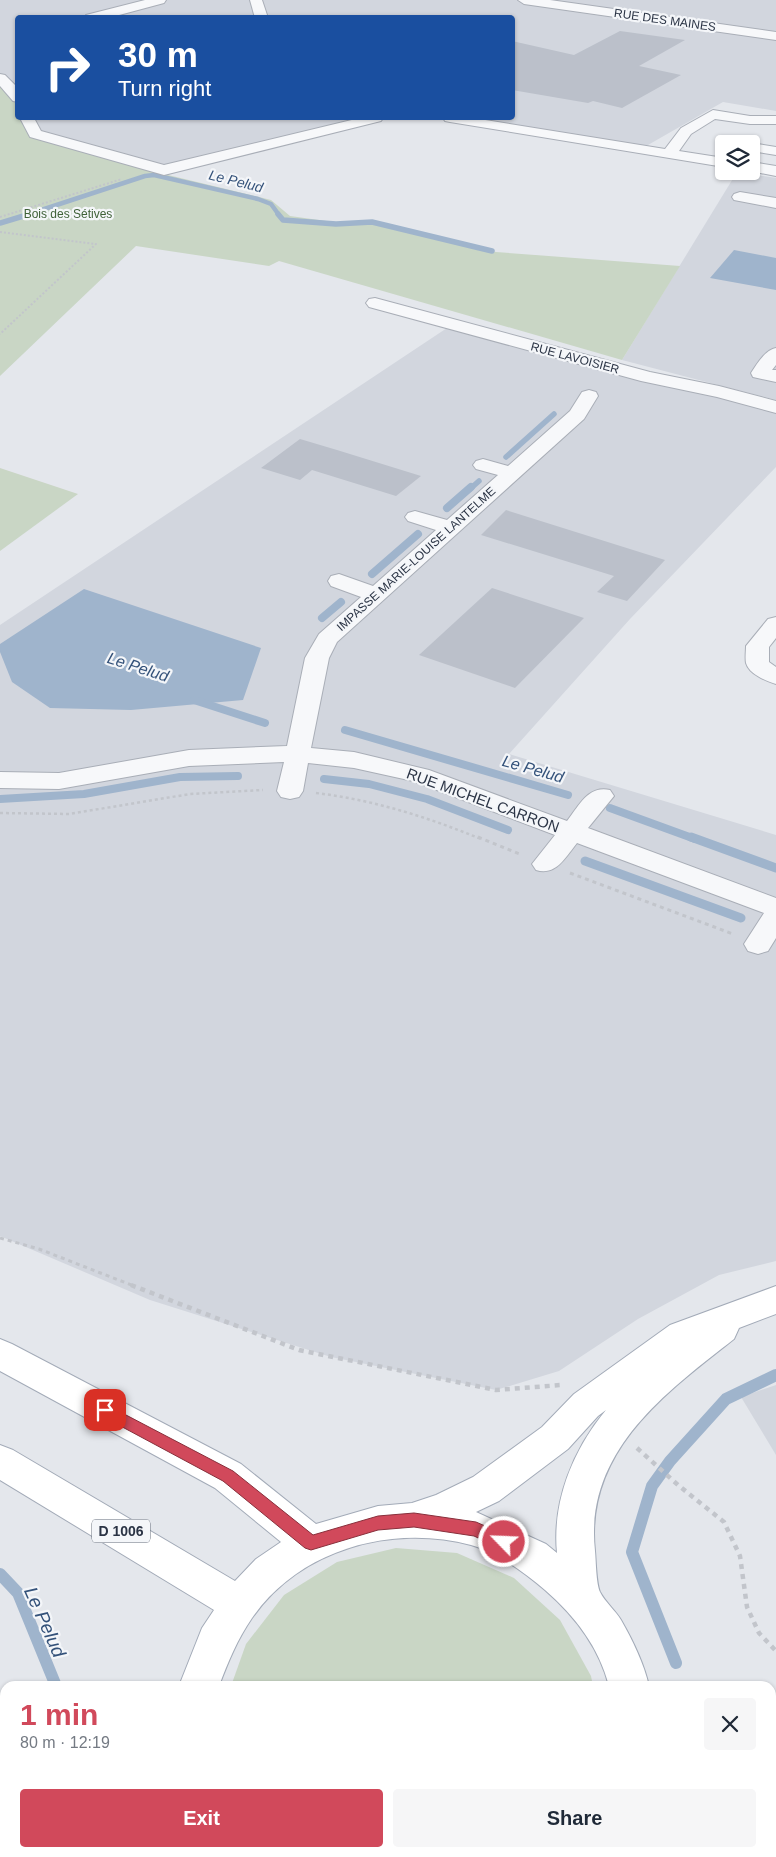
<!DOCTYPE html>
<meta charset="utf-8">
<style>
body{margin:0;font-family:Arial,sans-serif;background:#f6f6f7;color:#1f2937;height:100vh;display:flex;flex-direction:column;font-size:19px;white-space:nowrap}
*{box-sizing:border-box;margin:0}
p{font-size:16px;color:#747a83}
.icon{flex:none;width:28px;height:28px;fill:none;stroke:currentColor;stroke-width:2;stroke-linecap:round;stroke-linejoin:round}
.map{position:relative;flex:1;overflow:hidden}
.drawer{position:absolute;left:0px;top:1681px;width:776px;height:176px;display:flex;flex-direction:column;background:#fff;border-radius:15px 15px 0 0;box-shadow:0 1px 4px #0004}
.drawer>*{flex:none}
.top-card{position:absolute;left:15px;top:15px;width:500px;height:105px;border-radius:5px;box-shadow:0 1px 4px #0004;background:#1a4fa0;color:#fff;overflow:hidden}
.fabs{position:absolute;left:715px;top:135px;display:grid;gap:10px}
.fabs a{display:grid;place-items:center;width:45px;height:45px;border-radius:5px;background:#fff;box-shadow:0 1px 4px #0004;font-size:25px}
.pin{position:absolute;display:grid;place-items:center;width:42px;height:42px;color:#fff;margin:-21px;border-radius:10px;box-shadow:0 2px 8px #0006}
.me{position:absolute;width:55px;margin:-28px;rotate:294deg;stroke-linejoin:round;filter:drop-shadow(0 0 4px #0008)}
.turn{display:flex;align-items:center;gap:18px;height:105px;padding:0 20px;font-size:22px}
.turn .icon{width:65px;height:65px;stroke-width:2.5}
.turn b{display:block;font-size:35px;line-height:42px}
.round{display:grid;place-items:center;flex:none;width:52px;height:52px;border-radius:5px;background:#f6f6f7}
.head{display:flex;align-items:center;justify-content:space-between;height:85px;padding:0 20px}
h1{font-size:30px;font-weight:800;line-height:38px;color:#d1495b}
.button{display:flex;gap:10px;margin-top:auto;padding:10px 20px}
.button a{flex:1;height:58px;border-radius:5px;background:#d1495b;color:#fff;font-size:20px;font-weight:800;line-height:58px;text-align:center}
.button a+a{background:#f6f6f7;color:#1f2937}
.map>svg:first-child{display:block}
.built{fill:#d2d6de}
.green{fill:#c9d6c5}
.water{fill:#9fb4cc}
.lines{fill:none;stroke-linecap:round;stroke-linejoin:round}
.stream-far4{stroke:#9fb4cc;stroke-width:4.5}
.stream-far3{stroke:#9fb4cc;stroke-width:5.5}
.stream-far2{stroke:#9fb4cc;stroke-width:8}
.stream-far1{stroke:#9fb4cc;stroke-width:9}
.stream{stroke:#9fb4cc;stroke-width:12}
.building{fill:#bbc0ca}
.minor-casing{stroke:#a9aeb7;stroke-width:2}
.major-casing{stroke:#a3abb8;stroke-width:2}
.path-far3{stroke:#c2c5cb;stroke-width:2;stroke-dasharray:2 2;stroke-linecap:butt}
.path-far2{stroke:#c2c5cb;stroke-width:2.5;stroke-dasharray:3 3;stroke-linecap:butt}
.path-far1{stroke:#c2c5cb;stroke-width:3;stroke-dasharray:4 4;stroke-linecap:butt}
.path{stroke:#c2c5cb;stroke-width:4.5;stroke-dasharray:5 5;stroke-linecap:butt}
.minor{fill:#f7f8fa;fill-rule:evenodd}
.major{fill:#fff;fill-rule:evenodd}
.route{fill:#d1495b;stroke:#882f3b}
.labels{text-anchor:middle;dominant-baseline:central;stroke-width:4.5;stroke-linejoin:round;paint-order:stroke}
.far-street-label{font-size:12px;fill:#2b3445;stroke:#f4f6f9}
.far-park-label{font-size:12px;fill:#3f6138;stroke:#f4f6f9}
.far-water-label{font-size:14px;font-style:italic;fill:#34527a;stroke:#f4f6f9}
.shield{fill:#f4f6f9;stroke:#676e7b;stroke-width:1}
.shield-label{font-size:14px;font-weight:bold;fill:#2b3445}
.street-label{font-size:15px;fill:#2b3445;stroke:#f4f6f9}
.water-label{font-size:16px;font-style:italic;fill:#34527a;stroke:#f4f6f9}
.near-water-label{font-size:19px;font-style:italic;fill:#34527a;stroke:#f4f6f9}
</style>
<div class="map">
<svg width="776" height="1857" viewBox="0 0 776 1857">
<rect width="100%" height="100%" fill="#e4e7ec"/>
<g class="built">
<path d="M0 0H776V111L723 102 641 149 450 118H512V18H18L17 98 0 81Z"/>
<path d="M27 118H376L164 170 35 134Z"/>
<path d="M737 172 776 178V400L622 360Z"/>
<path d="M450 326 776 408V467L630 619 509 754 776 835V1261L719 1275 638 1319 559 1371 496 1390 331 1357 150 1300 0 1236V625Z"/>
<path d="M776 1385V1455L741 1397Z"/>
<path d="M0 1806 5 1815V1852L25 1853 28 1857H0Z"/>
</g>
<g class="green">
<path d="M0 81 17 98 18 118H27L35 134 164 170 168 175 271 200 290 216 355 225 359 222H373L496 252 680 266 622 360 279 261 269 266 136 246 0 376Z"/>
<path d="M0 468 78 494 0 551Z"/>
<path d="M396 1548 457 1553 514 1578 560 1620 591 1676 593 1686H231L246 1644 284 1595 337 1562Z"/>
<path d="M266 1853H561L559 1857H270Z"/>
</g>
<g class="water">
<path d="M734 250 776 258V290L710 278Z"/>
<path d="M84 589 261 648 243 700 131 710 50 708 12 682 0 652V644Z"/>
</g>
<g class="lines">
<path class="stream-far4" d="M26 215 145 176 154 175 258 199 271 204 279 215"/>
<g class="stream-far3">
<path d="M278 214 283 220 336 224 372 222 492 251"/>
<path d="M0 223 30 214"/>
<path d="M506 457 554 414"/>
<path d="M470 489 479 481"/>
</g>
<g class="stream-far2">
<path d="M447 508 471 487"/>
<path d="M372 574 418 534"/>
<path d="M322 618 341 602"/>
<path d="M194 700 265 723"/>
<path d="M345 730 568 795"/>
<path d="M324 779 369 784 427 799 508 830"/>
<path d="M0 799 84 794 180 777 238 776"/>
<path d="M610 808 695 839"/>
</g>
<g class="stream-far1">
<path d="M691 837 776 868"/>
<path d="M585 861 741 918"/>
</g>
<g class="stream">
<path d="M0 1574 18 1593 56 1686"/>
<path d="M676 1663 632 1552 652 1486 670 1461 726 1399 776 1375"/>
</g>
</g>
<g class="building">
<path d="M620 31 685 40 639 66 681 75 622 108 593 101 588 103 512 90V41L574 55Z"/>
<path d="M300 439 337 450 421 476 396 496 312 470 300 480 261 468Z"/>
<path d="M506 510 665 560 627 601 597 592 614 576 481 535Z"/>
<path d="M492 588 584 618 515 688 419 655Z"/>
</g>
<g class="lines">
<defs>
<g id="minor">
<path d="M145 0H166L164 3 108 18H85L86 15Z"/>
<path d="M250 0H262L268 18H255Z"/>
<path d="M518 0H550L776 32V40L524 4Z"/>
<path d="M0 74 5 75 18 88V102L13 101 0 86Z"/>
<path d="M713 110 750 116H776V124H750L715 119 691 134 679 151 724 158V167L450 122 445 121 443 118H473L665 149 681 128Z"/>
<path d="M20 118H34L41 131 164 165 360 118H383L381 121 164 175 30 137Z"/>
<path d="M751 143 776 147V155L751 151V144H746Z"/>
<path d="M751 162 776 166V176L750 171Z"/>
<path d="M740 192 776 198V208L734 200 732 197 734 194Z"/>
<path d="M375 298 650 372 719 386 776 401V413L717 397 641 381 369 307 366 303 369 299Z"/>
<path d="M776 348V365L772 370H776V382L753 377 751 373C757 364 765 350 776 348Z"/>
<path d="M589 390 596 392 598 396 584 419 337 642 329 658 311 748 354 752 429 770 567 821C579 806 588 785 610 790L614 796 588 828 776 898V938L768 951 758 954 748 951 744 944 764 913 577 843C565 858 556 876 536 870L532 864 555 835 413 781 354 768 308 763 303 791 299 797 290 799 281 797 277 791 284 762 189 766 59 789 0 788V772L59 773 189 750 287 746 305 658 319 634 361 597 331 586 328 581 331 576 339 574 373 586 436 530 408 521 405 517 408 513 415 511 447 520 498 475 476 469 473 465 476 461 483 459 508 466 570 411 582 392Z"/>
<path d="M776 617V638L769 647V662L776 667V684C766 681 749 674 746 663 745 658 746 651 746 646L768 619Z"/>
<path d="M80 1852H125L123 1857H78Z"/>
</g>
<g id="major">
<path d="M776 1286V1314L739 1328 734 1339C665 1393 584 1452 595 1551 596 1561 596 1583 600 1592 605 1602 615 1610 621 1620 632 1639 644 1664 649 1686H609C599 1647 575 1616 545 1590 525 1573 497 1552 471 1545 392 1524 300 1549 252 1618 237 1640 228 1662 219 1686H179L202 1628 214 1610 0 1480V1445L13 1450 235 1581 256 1559 281 1542 215 1488 0 1371V1339L12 1344 241 1464 316 1524 378 1506 412 1503 436 1495 473 1477 542 1427 574 1394 670 1325ZM606 1410C573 1450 552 1501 557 1553L546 1544 476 1512 499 1501 568 1449 598 1416Z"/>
<path d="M771 1773 776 1775V1817L771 1815Z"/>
<path d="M771 1840 776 1842V1857H731L729 1852H771Z"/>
<path d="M202 1852H245L247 1857H204Z"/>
<path d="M604 1852H657L655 1857H602Z"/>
</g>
</defs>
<use href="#minor" class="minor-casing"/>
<use href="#major" class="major-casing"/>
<g class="path-far3">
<path d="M0 217 122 179"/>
<path d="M0 232 96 244 0 334"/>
</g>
<g class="path-far2">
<path d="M316 793C374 800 427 817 481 839"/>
<path d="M0 813 69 814 190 794 263 790"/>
</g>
<g class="path-far1">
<path d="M478 837 522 855"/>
<path d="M570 873 733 934"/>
<path d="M0 1238 39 1249 134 1286"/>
</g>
<g class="path">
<path d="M131 1285 299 1350 496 1390 561 1385"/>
<path d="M637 1448 678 1485 724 1522 740 1556 747 1607 759 1633 776 1651"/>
<path d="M0 1731 5 1745"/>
<path d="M11 1852 12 1857"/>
</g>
<use href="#minor" class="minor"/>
<use href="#major" class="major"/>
</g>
<path class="route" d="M105 1404 233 1471 313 1535 378 1516 414 1513 476 1522 510 1537 512 1542 510 1548 504 1550 474 1536 414 1527 378 1530 311 1550 305 1548 223 1481 100 1415 98 1410 100 1406Z"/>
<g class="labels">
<g class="far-street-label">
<text transform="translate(665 20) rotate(8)">RUE DES MAINES</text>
<text transform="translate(575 358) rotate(15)">RUE LAVOISIER</text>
<text transform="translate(416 559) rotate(-42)">IMPASSE MARIE-LOUISE LANTELME</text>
</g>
<g class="far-park-label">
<text x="68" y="214">Bois des Sétives</text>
</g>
<g class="far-water-label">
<text transform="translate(236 181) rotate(14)">Le Pelud</text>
</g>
<rect class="shield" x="92" y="1519.5" width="58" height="23" rx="4"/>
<g class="shield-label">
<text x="121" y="1531">D 1006</text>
</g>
<g class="street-label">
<text transform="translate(483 800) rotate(20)">RUE MICHEL CARRON</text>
</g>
<g class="water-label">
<text transform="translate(138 667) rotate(18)">Le Pelud</text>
<text transform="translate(533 769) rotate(16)">Le Pelud</text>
</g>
<g class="near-water-label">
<text transform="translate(45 1622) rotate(66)">Le Pelud</text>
</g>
</g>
</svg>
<div class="fabs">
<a><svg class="icon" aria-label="layers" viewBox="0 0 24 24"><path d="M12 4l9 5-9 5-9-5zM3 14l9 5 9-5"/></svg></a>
</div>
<div class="pin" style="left:105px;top:1410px;background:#d93025"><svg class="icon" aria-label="arrive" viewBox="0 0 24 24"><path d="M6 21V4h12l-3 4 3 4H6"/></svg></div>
<svg class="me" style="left:504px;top:1542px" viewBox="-20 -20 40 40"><circle r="17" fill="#d1495b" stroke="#fff" stroke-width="3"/><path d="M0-11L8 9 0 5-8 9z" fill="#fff"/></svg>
<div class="top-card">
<div class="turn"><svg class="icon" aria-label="right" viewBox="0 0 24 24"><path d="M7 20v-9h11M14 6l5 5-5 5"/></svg><div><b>30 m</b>Turn right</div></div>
</div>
<section class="drawer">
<div class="head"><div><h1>1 min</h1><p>80 m · 12:19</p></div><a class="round"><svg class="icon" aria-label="close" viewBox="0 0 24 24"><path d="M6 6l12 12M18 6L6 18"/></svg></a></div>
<div class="button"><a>Exit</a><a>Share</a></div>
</section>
</div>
